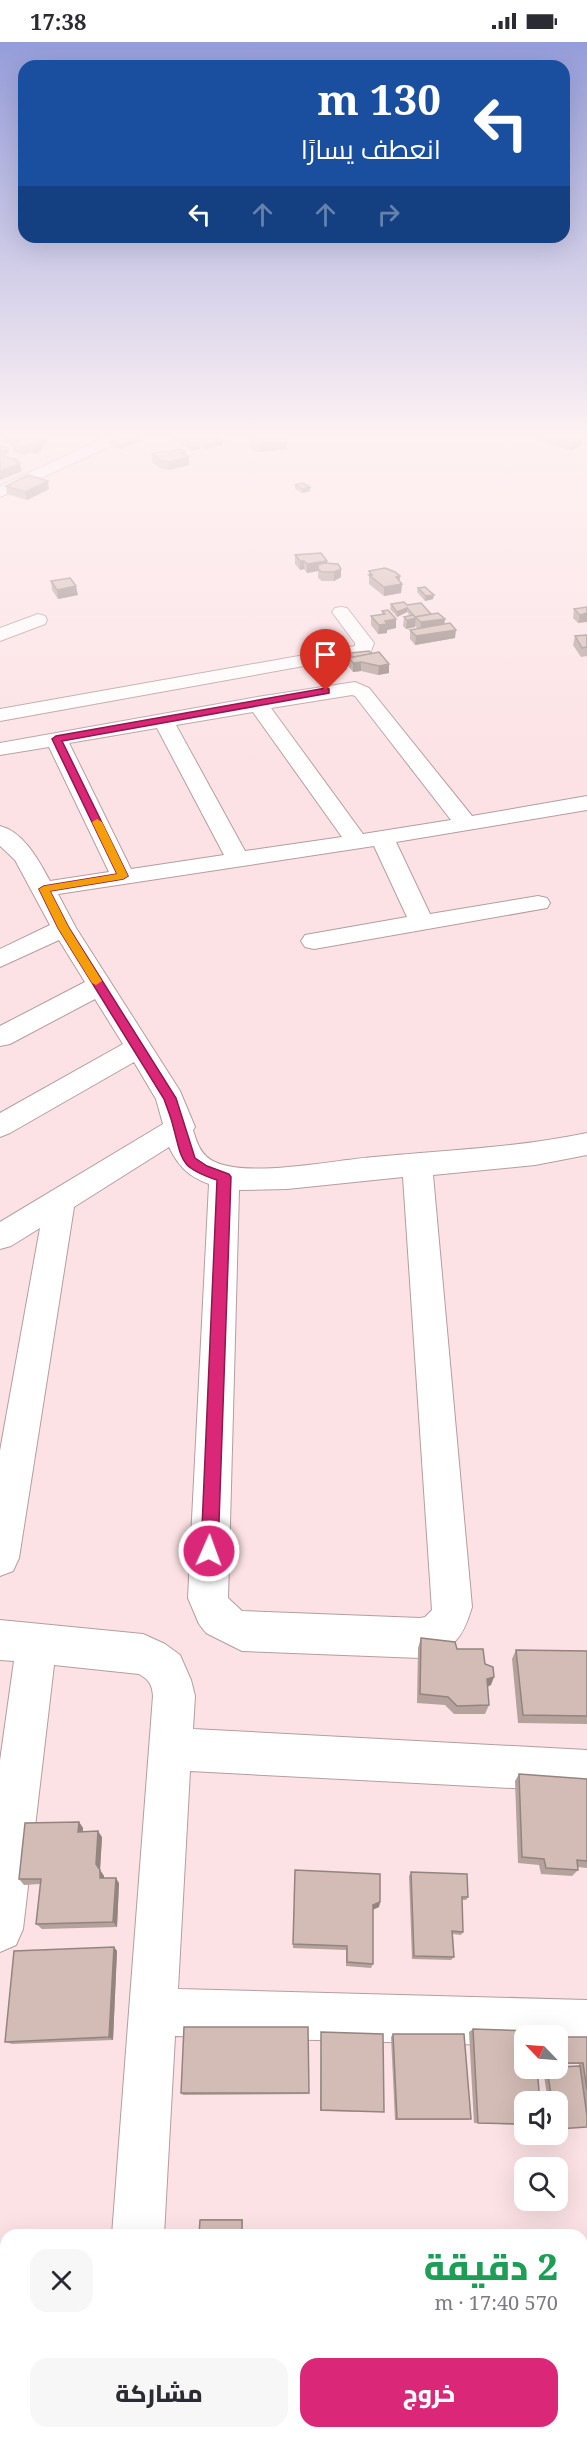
<!DOCTYPE html>
<html lang="ar">
<meta charset="utf-8">
<style>
body{margin:0;font-family:"Noto Serif",Cairo,serif;background:#f7f7f7;color:#2b2b33;direction:rtl;height:100vh;display:flex;flex-direction:column;font-size:22px;white-space:nowrap}
*{box-sizing:border-box;margin:0}
p{font-size:20px;color:#7c7c81}
.icon{flex:none;width:33px;height:33px;fill:none;stroke:currentColor;stroke-width:2;stroke-linecap:round;stroke-linejoin:round}
.map{position:relative;flex:1;overflow:hidden;direction:ltr}
.details{position:absolute;left:0px;top:2187px;width:588px;height:210px;display:flex;flex-direction:column;background:#fff;border-radius:18px 18px 0 0;box-shadow:0 6px 24px #0002;direction:rtl}
.details>*{flex:none}
.guide{position:absolute;left:18px;top:18px;width:552px;height:183px;border-radius:18px;box-shadow:0 6px 24px #0002;direction:rtl;background:#1a4fa0;color:#fff;overflow:hidden}
.needle{width:39px;rotate:295deg}
.controls{position:absolute;left:514px;top:1983px;display:grid;gap:12px}
.controls a{display:grid;place-items:center;width:54px;height:54px;border-radius:12px;background:#fff;box-shadow:0 6px 24px #0002;font-size:30px}
.pin{position:absolute;display:grid;place-items:center;width:51px;height:51px;color:#fff;margin:-62px -26px;border-radius:50% 50% 50% 0;rotate:-45deg;box-shadow:0 0 6px #0007}
.pin .icon{rotate:45deg}
.me{position:absolute;width:66px;margin:-33px;rotate:2deg;stroke-linejoin:round;filter:drop-shadow(0 0 4px #0008)}
.turn{display:flex;align-items:center;gap:21px;height:126px;padding:0 30px;font-size:27px}
.turn .icon{width:78px;height:78px;stroke-width:2.5}
.turn b{display:block;font-size:42px;line-height:51px}
.lanes{display:flex;align-items:center;height:57px;padding:0 30px;background:#0003;justify-content:center;gap:30px;direction:ltr}
.lanes .off{opacity:.35}
.round{display:grid;place-items:center;flex:none;width:63px;height:63px;border-radius:18px;background:#f7f7f7}
.overview{display:flex;align-items:center;justify-content:space-between;height:102px;padding:0 30px}
h1{font-size:36px;font-weight:800;line-height:45px;color:#1e9e55}
.cta{display:flex;gap:12px;margin-top:auto;padding:12px 30px}
.cta a{flex:1;height:69px;border-radius:18px;background:#db2777;color:#fff;font-size:24px;font-weight:800;line-height:69px;text-align:center}
.cta a+a{background:#f7f7f7;color:#2b2b33}
.status{display:flex;justify-content:space-between;align-items:center;height:42px;padding:0 30px;background:#fff;direction:ltr}
.status svg{height:16px;fill:currentColor}
.map>svg:first-child{display:block}
.lines{fill:none;stroke-linecap:round;stroke-linejoin:round}
.minor-casing{stroke:#b59da0;stroke-width:2}
.minor{fill:#fff;fill-rule:evenodd}
.wall{fill:#b5a29c}
.shaded-wall{fill:#94847f}
.building{fill:#d3bcb5;stroke:#94847f;stroke-width:1.5}
.route{fill:#db2777;stroke:#8e194d;stroke-width:1.5}
.slow{fill:#f59e0b}
</style>
<div class="status"><b>17:38</b><svg viewBox="0 0 49 12"><path d="M0 12V9h3v3zM5 12V6h3v6zM10 12V3h3v9zM15 12V0h3v12zM26 1h20v11H26zM47 4h2v5h-2z"/></svg></div>
<div class="map">
<svg width="587" height="2397" viewBox="0 0 587 2397">
<rect width="100%" height="100%" fill="#fce2e5"/>
<g class="lines">
<defs>
<g id="minor">
<path d="M111 393H130L128 396 0 455V444Z"/>
<path d="M568 393H587V403Z"/>
<path d="M341 565 347 566 374 601 370 612 0 679V667L355 604V601L332 570 335 566Z"/>
<path d="M38 572 45 574 47 578 45 582 0 599V586Z"/>
<path d="M355 640 369 646 472 774 587 754V768L396 800 430 872 538 854 547 856 550 861 547 866 314 907 305 905 301 899 305 893 407 875 374 804 58 852 76 886 180 1049 195 1085 193 1088C197 1101 201 1114 215 1120 249 1136 335 1118 374 1115 445 1108 516 1106 587 1091V1113L535 1123 433 1133 472 1565C463 1596 453 1609 420 1616L242 1609 206 1591 199 1582 188 1556 209 1142C188 1134 179 1125 169 1105L74 1165 19 1516 13 1529 0 1534V1409L40 1186 11 1204 0 1207V1180L163 1082 156 1057 134 1020 10 1091 0 1095V1071L123 1002 95 957 10 1002 0 1004V984L85 940 59 898 0 925V907L50 883 15 818 0 804V784C24 790 39 819 50 839L109 830 49 705 0 713V701L257 655ZM352 653 355 654 451 778 363 792 271 666ZM253 670 342 795 245 809 176 683ZM157 686 224 813 131 827 69 701ZM403 1135 432 1568 425 1575 420 1576 242 1569 228 1556 239 1148 287 1147Z"/>
<path d="M0 1578 143 1592 165 1602 180 1613 191 1638 195 1654 193 1687 587 1708V1750L190 1729 178 1947 587 1958V2006L558 2005V1994H525V2004L175 1994 164 2193H112L153 1654C152 1642 149 1638 139 1632L54 1623 23 1887 16 1903 0 1910V1719L14 1619 0 1618Z"/>
<rect x="96" y="2391" width="56" height="6"/>
</g>
</defs>
<use href="#minor" class="minor-casing"/>
<use href="#minor" class="minor"/>
</g>
<g class="wall">
<path d="M4 393 48 401 42 405V408L35 412 29 410 25 413 13 410 12 402 5 401Z"/>
<path d="M90 393H104L96 398 91 396Z"/>
<path d="M171 393H211L212 396 210 397 223 403 206 407 200 404V407L192 409 171 397Z"/>
<path d="M528 393H573L582 397 580 405 570 408 540 399Z"/>
<path d="M250 395 287 407 260 410 253 409 250 403Z"/>
<path d="M141 399 121 407 110 405V401Z"/>
<path d="M0 404 9 406V410L5 413 0 412Z"/>
<path d="M185 409V414L189 423 169 428 160 426 152 420V412Z"/>
<path d="M295 443 310 445V449L302 451 295 447Z"/>
<path d="M6 444 49 447 27 458 7 452Z"/>
<path d="M295 513 327 519V521L341 535 334 539H322L318 536V529L307 531 304 527 300 528 295 522Z"/>
<path d="M369 529 400 534 399 539 402 542 401 551 384 554 369 542Z"/>
<path d="M51 539 78 553 58 557 52 548Z"/>
<path d="M418 546 433 557 425 559 417 550Z"/>
<path d="M391 562 407 563 431 572 444 582 455 596 415 603 410 597V588L418 587 415 584V585L406 587 403 584 404 575 410 574 407 570 397 575 390 567Z"/>
<path d="M587 565 578 581 573 576 574 567Z"/>
<path d="M382 569 396 586 387 588V591L378 592 371 583V574L382 572Z"/>
<path d="M587 593V614L581 615 573 603 575 594Z"/>
<path d="M369 609 389 631 378 633 361 629 353 630 345 620V615L349 614V611Z"/>
<path d="M421 1596 485 1622 491 1643 487 1645 489 1663 485 1672H454L445 1663 417 1661 418 1606Z"/>
<path d="M516 1608 587 1609V1682L518 1681 512 1617Z"/>
<path d="M519 1732 587 1737V1826L578 1825V1828L572 1834 541 1832 539 1823 518 1821 515 1739Z"/>
<path d="M79 1780 83 1786V1789L102 1795 100 1828 104 1834V1836L119 1841 117 1885 42 1887 36 1882 40 1842 24 1843 19 1837Z"/>
<path d="M295 1828 380 1860 379 1865 373 1868V1922L371 1926 346 1924V1908L293 1906Z"/>
<path d="M411 1830 468 1855 466 1858H462L463 1890 461 1893 453 1892 454 1915 451 1918 412 1917 409 1834Z"/>
<path d="M114 1905 117 1909 113 1998 12 2002 5 2000Z"/>
<path d="M473 1987 525 2060V2083L474 2081 469 1990Z"/>
<path d="M321 1991 384 2070 320 2069Z"/>
<path d="M393 1992 471 2077 467 2078H395L391 1995Z"/>
<path d="M558 1995H587V2085L558 2060H548L543 2027 558 2026 579 2024V2022H558Z"/>
<path d="M181 2051H309V2052L183 2053Z"/>
<path d="M201 2177H243L242 2193 200 2178Z"/>
</g>
<g class="shaded-wall">
<path d="M46 393 48 401 42 405V408L35 412 34 404 37 399Z"/>
<path d="M97 393H104L96 398V394Z"/>
<path d="M204 393H211L212 396H210V401L200 400V407L192 409 191 401 196 396Z"/>
<path d="M141 395V399L121 407 120 403Z"/>
<path d="M582 397 580 405 570 408 571 400Z"/>
<path d="M223 399V403L206 407V403Z"/>
<path d="M287 400V407L260 410V402Z"/>
<path d="M28 402 29 410 25 413 24 405Z"/>
<path d="M9 406V410L5 413 4 409Z"/>
<path d="M185 409V416L189 415V423L169 428 168 420 180 411Z"/>
<path d="M17 418 18 422 20 421 22 429 0 438V430Z"/>
<path d="M48 439 49 447 27 458 25 450Z"/>
<path d="M310 445V449L302 451V447Z"/>
<path d="M300 519H304V527L300 528Z"/>
<path d="M327 519V528L318 527V529L307 531V522Z"/>
<path d="M341 527V535L334 539V530Z"/>
<path d="M400 534 399 542H402L401 551 384 554V545L396 535Z"/>
<path d="M76 544 78 553 58 557 57 548Z"/>
<path d="M434 553 433 557 425 559 426 554Z"/>
<path d="M407 566V570L397 575V570Z"/>
<path d="M587 571V580L578 581 580 573Z"/>
<path d="M416 576 415 585 406 587 407 578Z"/>
<path d="M396 577V586L387 588V591L378 592 379 583 385 579Z"/>
<path d="M445 577 444 586 420 589 421 580Z"/>
<path d="M456 588 455 596 415 603 416 594Z"/>
<path d="M361 620V629L353 630V621Z"/>
<path d="M389 622V631L378 633 379 624Z"/>
<path d="M494 1635 491 1643 483 1646 487 1637Z"/>
<path d="M79 1780 83 1786 82 1796 78 1790Z"/>
<path d="M98 1789 102 1795 100 1828 96 1822Z"/>
<path d="M100 1828 104 1834V1842L100 1836Z"/>
<path d="M116 1836 119 1841 117 1885 113 1880Z"/>
<path d="M380 1860 379 1865 371 1868 373 1863Z"/>
<path d="M114 1905 117 1909 113 1998 109 1995Z"/>
<path d="M5 2263 6 2271 3 2298 0 2300Z"/>
<rect x="77" y="2391" width="5" height="6"/>
</g>
<g class="building">
<path d="M5 393H46L37 399 41 400 34 404 28 402 24 405 11 402 18 399 13 398 17 395Z"/>
<path d="M127 393H134L141 395 120 403 110 401Z"/>
<path d="M178 393H209L196 396 200 399 191 401Z"/>
<path d="M263 393H283L287 400 260 402 253 401 250 395Z"/>
<path d="M547 393H573L582 397 571 400Z"/>
<path d="M216 395 223 399 206 403 200 400Z"/>
<path d="M0 404 9 406 4 409 0 408Z"/>
<path d="M180 407 185 409 180 411 189 415 168 420 160 418 152 412 164 409 168 410Z"/>
<path d="M0 413 17 418 15 419 20 421 0 430Z"/>
<path d="M28 433 48 439 25 450 6 444Z"/>
<path d="M302 441 310 445 302 447 295 443Z"/>
<path d="M321 511 327 519 307 522 304 519H300L295 513Z"/>
<path d="M324 521 338 522 341 527 334 530H322L318 527V523Z"/>
<path d="M385 526 395 530 400 534 396 535 402 542 384 545 369 533H372L369 529Z"/>
<path d="M70 536 76 544 57 548 51 539Z"/>
<path d="M425 545 434 553 426 554 418 546Z"/>
<path d="M404 560 407 563 421 561 431 572 415 575 407 566 397 570 391 562Z"/>
<path d="M587 565V571L580 573 574 567Z"/>
<path d="M388 568 396 577 385 579 387 582 379 583 371 574 385 572 382 569Z"/>
<path d="M438 571 445 577 421 580 415 575Z"/>
<path d="M413 573 416 576 407 578 404 575Z"/>
<path d="M450 581 456 588 416 594 410 588Z"/>
<path d="M587 593V605L582 606 575 594Z"/>
<path d="M369 609 372 612 349 616V619L345 615 352 614 349 611Z"/>
<path d="M379 610 389 622 379 624 361 620 353 621 349 616Z"/>
<path d="M421 1596 455 1600 457 1607H483L485 1622 493 1625 494 1635 487 1637 489 1663 457 1664 448 1655 420 1652Z"/>
<path d="M516 1608 587 1609V1674L523 1673Z"/>
<path d="M519 1732 587 1737V1819L577 1818 578 1828 546 1826 544 1817 522 1815Z"/>
<path d="M79 1780 78 1790 98 1789 96 1822 100 1828V1836H116L113 1880 36 1882 41 1837H19L25 1781Z"/>
<path d="M295 1828 380 1832V1860L373 1863V1922L347 1920V1904L293 1902Z"/>
<path d="M411 1830 467 1832 468 1855H462L463 1890 452 1889 454 1915 414 1914Z"/>
<path d="M114 1905 109 1995 5 2000 14 1909Z"/>
<path d="M184 1985H308L309 2051H181Z"/>
<path d="M473 1987 534 1989 535 1994H525V2026H537L540 2060H525V2082L478 2081Z"/>
<path d="M321 1990 383 1992 384 2070 321 2068Z"/>
<path d="M393 1992H464L471 2077H397Z"/>
<path d="M558 1995H587V2048L583 2021H558Z"/>
<path d="M580 2024 587 2074V2085L558 2087V2060H552L547 2026H558V2025Z"/>
<path d="M200 2178H242V2193H199Z"/>
<path d="M6 2257V2297L2 2298Z"/>
<path d="M0 2263H5L0 2300Z"/>
<path d="M6 2304V2391H77V2397H0V2321H2L3 2305Z"/>
</g>
<linearGradient id="sky" x2="0" y2="1"><stop stop-color="#959dda"/><stop offset="0.54" stop-color="#fef2f3"/><stop offset="1" stop-color="#fef2f3" stop-opacity="0"/></linearGradient>
<rect width="587" height="729" fill="url(#sky)"/>
<path class="route" d="M326 646 329 647V651L62 699 128 834 123 837 50 849 69 886 176 1056 195 1116 207 1124 229 1132 231 1135 218 1509 215 1515 209 1517 204 1515 201 1509 217 1138C179 1125 183 1120 173 1084 171 1075 167 1066 164 1057L58 886 39 847 44 844 117 832 52 697 56 694Z"/>
<path class="slow" d="M97 777 102 780 128 834 123 837 50 849 69 886 102 939 96 943 92 941 58 886 39 847 44 844 117 832 92 780Z"/>
</svg>
<div class="controls">
<a><svg class="needle" viewBox="-14 -14 28 28"><path d="M0-13l5 13h-10z" fill="#e53935"/><path d="M0 13l5-13h-10z" fill="#7c7c81"/></svg></a>
<a><svg class="icon" aria-label="sound" viewBox="0 0 24 24"><path d="M4 9h4l5-4v14l-5-4H4zM17 9q2 3 0 6"/></svg></a>
<a><svg class="icon" aria-label="search" viewBox="0 0 24 24"><circle cx="10" cy="10" r="6"/><path d="M15 15l6 6"/></svg></a>
</div>
<div class="pin" style="left:326px;top:649px;background:#d93025"><svg class="icon" aria-label="arrive" viewBox="0 0 24 24"><path d="M6 21V4h12l-3 4 3 4H6"/></svg></div>
<svg class="me" style="left:209px;top:1509px" viewBox="-20 -20 40 40"><circle r="17" fill="#db2777" stroke="#fff" stroke-width="3"/><path d="M0-11L8 9 0 5-8 9z" fill="#fff"/></svg>
<div class="guide">
<div class="turn"><svg class="icon" aria-label="left" viewBox="0 0 24 24"><path d="M17 20v-9H6M10 6l-5 5 5 5"/></svg><div><b>130 m</b>انعطف يسارًا</div></div>
<div class="lanes"><svg class="icon" aria-label="left" viewBox="0 0 24 24"><path d="M17 20v-9H6M10 6l-5 5 5 5"/></svg><svg class="icon off" aria-label="ahead" viewBox="0 0 24 24"><path d="M12 20V5M6 11l6-6 6 6"/></svg><svg class="icon off" aria-label="ahead" viewBox="0 0 24 24"><path d="M12 20V5M6 11l6-6 6 6"/></svg><svg class="icon off" aria-label="right" viewBox="0 0 24 24"><path d="M7 20v-9h11M14 6l5 5-5 5"/></svg></div>
</div>
<section class="details">
<div class="overview"><div><h1>2 دقيقة</h1><p>570 m · 17:40</p></div><a class="round"><svg class="icon" aria-label="close" viewBox="0 0 24 24"><path d="M6 6l12 12M18 6L6 18"/></svg></a></div>
<div class="cta"><a>خروج</a><a>مشاركة</a></div>
</section>
</div>
